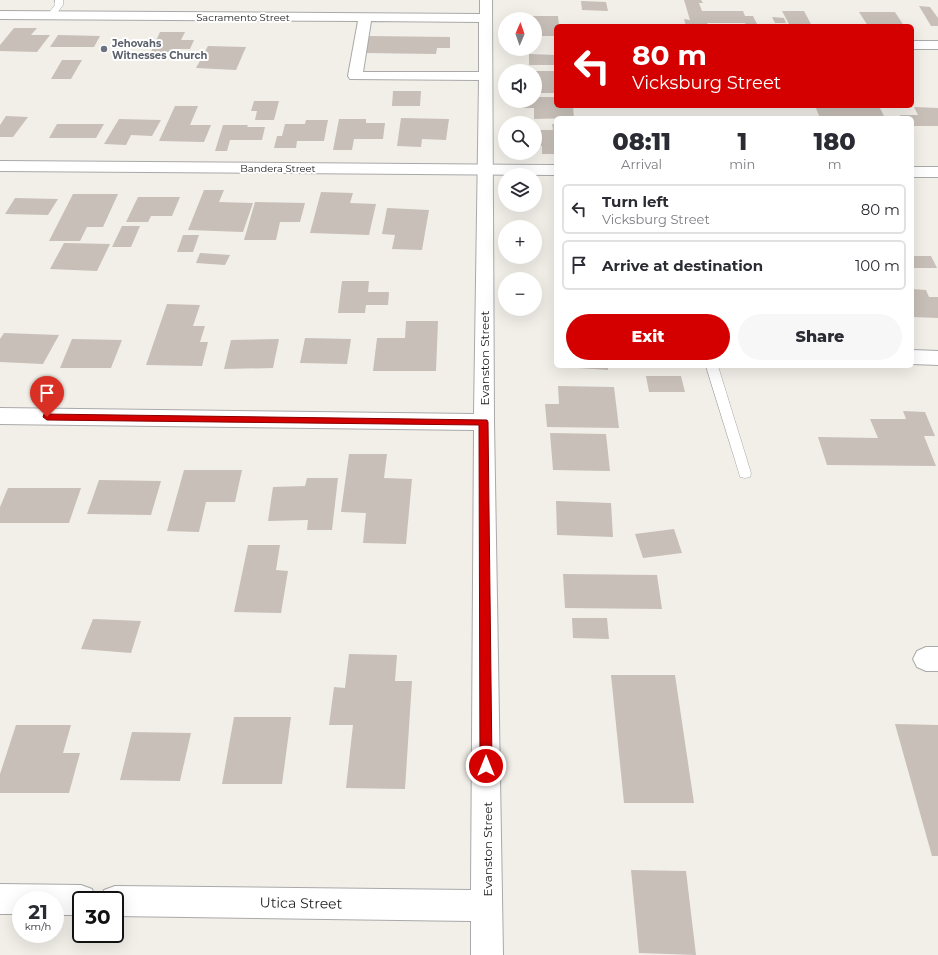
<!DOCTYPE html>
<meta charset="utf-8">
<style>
body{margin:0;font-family:Montserrat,sans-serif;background:#f7f7f7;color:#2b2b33;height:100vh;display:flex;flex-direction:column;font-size:15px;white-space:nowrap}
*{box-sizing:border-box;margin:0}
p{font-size:13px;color:#7c7c81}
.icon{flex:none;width:22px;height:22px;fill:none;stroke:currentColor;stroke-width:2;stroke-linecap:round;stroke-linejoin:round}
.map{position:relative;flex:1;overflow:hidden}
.drawer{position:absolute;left:554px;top:116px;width:360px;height:252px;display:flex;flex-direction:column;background:#fff;border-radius:6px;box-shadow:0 4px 16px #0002}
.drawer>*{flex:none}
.top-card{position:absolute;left:554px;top:24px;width:360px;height:84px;border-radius:6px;box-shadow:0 4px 16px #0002;background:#d40000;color:#fff;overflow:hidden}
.needle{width:26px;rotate:2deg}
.controls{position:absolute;left:498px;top:12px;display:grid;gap:8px}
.controls a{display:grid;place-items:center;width:44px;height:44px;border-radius:50%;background:#fff;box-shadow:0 4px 16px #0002;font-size:20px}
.speed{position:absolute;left:12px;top:891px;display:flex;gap:8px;font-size:20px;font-weight:700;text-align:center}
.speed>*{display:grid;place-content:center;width:52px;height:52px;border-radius:50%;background:#fff;box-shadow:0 4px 16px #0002;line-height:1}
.speed small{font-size:10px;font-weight:400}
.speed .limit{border:2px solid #111;border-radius:6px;background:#fff;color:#111}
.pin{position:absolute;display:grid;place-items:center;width:34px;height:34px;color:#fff;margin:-41px -17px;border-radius:50% 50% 50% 0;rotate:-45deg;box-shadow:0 0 4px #0007}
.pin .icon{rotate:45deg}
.me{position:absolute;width:44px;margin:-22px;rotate:0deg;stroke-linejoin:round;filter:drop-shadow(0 0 3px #0008)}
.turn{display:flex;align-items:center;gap:14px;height:84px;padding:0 12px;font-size:18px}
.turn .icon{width:52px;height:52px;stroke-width:2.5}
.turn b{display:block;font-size:28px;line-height:34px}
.eta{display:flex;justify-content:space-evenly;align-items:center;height:68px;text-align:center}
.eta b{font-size:24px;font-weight:800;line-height:28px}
.primary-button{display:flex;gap:8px;margin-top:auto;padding:8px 12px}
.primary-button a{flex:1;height:46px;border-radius:24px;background:#d40000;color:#fff;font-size:16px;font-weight:800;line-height:46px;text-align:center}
.primary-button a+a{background:#f7f7f7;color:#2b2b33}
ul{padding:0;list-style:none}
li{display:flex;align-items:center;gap:12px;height:50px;margin:0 8px 6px;padding:0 4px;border:2px solid #e1e1e2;border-radius:6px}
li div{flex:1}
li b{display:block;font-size:15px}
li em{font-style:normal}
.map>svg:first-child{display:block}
.building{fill:#c7bfb8}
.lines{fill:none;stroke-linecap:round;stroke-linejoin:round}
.service-casing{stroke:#a9a9a9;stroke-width:1}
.minor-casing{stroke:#a9a9a9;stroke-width:2}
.tertiary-casing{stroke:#a9a9a9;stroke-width:2}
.service{fill:#fff;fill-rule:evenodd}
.minor{fill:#fff;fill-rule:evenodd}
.tertiary{fill:#fff;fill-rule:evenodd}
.route{fill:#d40000;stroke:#8a0000}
.worship-dot{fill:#6b7280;stroke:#fff;stroke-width:1.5}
.labels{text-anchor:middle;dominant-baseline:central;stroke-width:4;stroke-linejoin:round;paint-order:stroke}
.far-street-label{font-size:10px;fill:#222;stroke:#fff}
.far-worship-label{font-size:10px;font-weight:bold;fill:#5b616d;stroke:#fff;text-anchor:start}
.street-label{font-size:12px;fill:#222;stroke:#fff}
.near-street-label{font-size:14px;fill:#222;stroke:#fff}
</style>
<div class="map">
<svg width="938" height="955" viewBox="0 0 938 955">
<rect width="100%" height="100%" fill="#f2efe9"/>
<g class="building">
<path d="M684 0H701L703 3H699L702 11H743L745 16H753L758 26H747L745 23H707L709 26H686L684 19 690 20Z"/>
<path d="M581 1 606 2 608 11 582 10Z"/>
<path d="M919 6 930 7 938 18V26H931Z"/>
<path d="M782 11H804L812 26H790Z"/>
<path d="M859 12H895L904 26H868Z"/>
<path d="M527 16H558L559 26H556V36H535V19H528Z"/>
<path d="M772 17 784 18 786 23H775Z"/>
<path d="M14 28H37L31 35H50L37 52 0 51V45Z"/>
<path d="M160 32H185L181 40H194L190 49H173L171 54H150Z"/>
<path d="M58 35 100 36 94 47H50Z"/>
<path d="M368 36 450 37V48H437L436 54 364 53Z"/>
<path d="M208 46 246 47 236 70 196 68Z"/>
<path d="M529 54 556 55V65H529Z"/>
<path d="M62 60H82L71 79H51Z"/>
<rect x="535" y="71" width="21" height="22"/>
<path d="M393 91H421L420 106H392Z"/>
<path d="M535 97H556V106H573L574 118 534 119V108H520V101H535Z"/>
<path d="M254 101H279L274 120H255L257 111H251Z"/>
<path d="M175 106H198L190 125H211L204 142 159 141Z"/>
<path d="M815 106H879L885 118H820Z"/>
<path d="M914 107 938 108V126H912V118H901L900 115H918Z"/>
<path d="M6 116 28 117 13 137H0V125Z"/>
<path d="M401 118 449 119 446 140 422 139 421 147 397 146Z"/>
<path d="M119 119 161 120 152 136 131 135 126 145 104 144Z"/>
<path d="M339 119H366V123H385L383 139H354L352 150H333Z"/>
<path d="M306 120H328L324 141H297L296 148H274L277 136H282L285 124H305Z"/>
<path d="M57 124H104L96 138H49Z"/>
<path d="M552 124H556V154H542V146H535V130H553Z"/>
<path d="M223 125H248L247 127H265L262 140H230L227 151H215Z"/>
<path d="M204 190H224L219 202 253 203 243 232 188 230Z"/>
<path d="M321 192 353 193 350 203 376 204 369 235 310 233Z"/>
<path d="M73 194H118L103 227H87L80 241H49Z"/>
<path d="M138 197H180L172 216H151L148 222H126Z"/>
<path d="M15 198 58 199 48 215 5 214Z"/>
<path d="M255 202 305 203 300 222H280L276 240H244Z"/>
<path d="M387 208 429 210 422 250 392 249 395 235 382 234Z"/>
<path d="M122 226H140L131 247H112Z"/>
<path d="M183 235H199L193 252H177Z"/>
<path d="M64 243 110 244 97 271 50 269Z"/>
<path d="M200 253 230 255 225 265 196 263Z"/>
<path d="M912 256H931L937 268H912Z"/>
<path d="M342 281H369L368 292H389L388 305H366L365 313H338Z"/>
<path d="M912 289 926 290 929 297H938V318L912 317Z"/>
<path d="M167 304 200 305 193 326H205L200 342H208L202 366 146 365Z"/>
<path d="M406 321H438L436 371H373L377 338H405Z"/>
<path d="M4 333 59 335 43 364 0 362V339Z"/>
<path d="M305 338 351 339 347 364 300 363Z"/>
<path d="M72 339 122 340 111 368H60Z"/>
<path d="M279 339 273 368 224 369 231 340Z"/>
<path d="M563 366H608V370L563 367Z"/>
<path d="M646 376H681L685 392H649Z"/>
<path d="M558 386 614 387 619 428 547 427 545 404H559Z"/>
<path d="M903 411 925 412 935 436H924L936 466 827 465 818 437 878 438 870 419H906Z"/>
<path d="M550 433 606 434 610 471 553 470Z"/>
<path d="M349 454H387L384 478 412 479 406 544 363 543 366 513 341 512Z"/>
<path d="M184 470H242L235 502H206L199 532 167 531Z"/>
<path d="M307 478H338L332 530H307L308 520 268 521 273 487 305 486Z"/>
<path d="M99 480 161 481 151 515 87 514Z"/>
<path d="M8 488H81L69 523H0V507Z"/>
<path d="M556 501 611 503 613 537 557 535Z"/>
<path d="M674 529 682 553 643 558 635 534Z"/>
<path d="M248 545H280L276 570 288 571 281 613 234 612Z"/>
<path d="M563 574 657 575 662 609 565 608Z"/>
<path d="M572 618H607L609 639 573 638Z"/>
<path d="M93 619 141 621 131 653 81 649Z"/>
<path d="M349 654 397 655 395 681H412L405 789 346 788 353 725H329L334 687 345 688Z"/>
<path d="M611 675H675L694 803H624Z"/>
<path d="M234 717H291L282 784H222Z"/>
<path d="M895 724 938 725V856H932Z"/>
<path d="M16 725H71L63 753H80L69 793H0V774Z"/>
<path d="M132 732 191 733 180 781 120 780Z"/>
<path d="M631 870 686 871 696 955 639 953Z"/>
</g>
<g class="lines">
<defs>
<g id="service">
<path d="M55 0H63V5L54 17H48L47 15 55 5Z"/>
<path d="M706 366H718L751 473 750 477 745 478 740 477 739 473Z"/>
</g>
<g id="minor">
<path d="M480 0H492L494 422 503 955H471V921L115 916V900H100L104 890 115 886 471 890 474 430 0 424V408L474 414 479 80 350 79 348 76 358 21 0 19V11L480 14ZM371 21 479 22V72H363Z"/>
<rect x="912" y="41" width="26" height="8"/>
<path d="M912 350 938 351V365L912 364Z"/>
<path d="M926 647H938V671H926L917 667 913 659 917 651Z"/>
<path d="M0 884 81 885 92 889 96 900H81V915H55V900H21V914H0Z"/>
</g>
<g id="tertiary">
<path d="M0 161 556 165V175L0 171Z"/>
<rect x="912" y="167" width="26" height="10"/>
</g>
</defs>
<use href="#service" class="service-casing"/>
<use href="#minor" class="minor-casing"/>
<use href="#tertiary" class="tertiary-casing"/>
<use href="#service" class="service"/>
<use href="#minor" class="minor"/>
<use href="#tertiary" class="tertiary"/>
</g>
<path class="route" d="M44 414 487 420 488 422 492 766 490 770 486 771 482 770 480 766 479 425 47 420 43 417Z"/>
<circle class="worship-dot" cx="104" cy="49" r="4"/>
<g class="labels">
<g class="far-street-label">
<text x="243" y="17">Sacramento Street</text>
<text x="278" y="168">Bandera Street</text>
</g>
<g class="far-worship-label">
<text x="112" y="43">Jehovahs<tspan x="112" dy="12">Witnesses Church</tspan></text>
</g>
<g class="street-label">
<text transform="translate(484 358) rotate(-90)">Evanston Street</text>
<text transform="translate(487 849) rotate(-90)">Evanston Street</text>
</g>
<g class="near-street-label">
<text transform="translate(301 903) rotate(1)">Utica Street</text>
</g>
</g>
</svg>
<div class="controls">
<a><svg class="needle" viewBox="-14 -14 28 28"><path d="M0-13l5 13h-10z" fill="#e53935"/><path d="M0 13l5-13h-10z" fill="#7c7c81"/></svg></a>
<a><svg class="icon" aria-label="sound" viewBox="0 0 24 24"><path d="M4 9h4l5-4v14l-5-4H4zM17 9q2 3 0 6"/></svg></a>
<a><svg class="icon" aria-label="search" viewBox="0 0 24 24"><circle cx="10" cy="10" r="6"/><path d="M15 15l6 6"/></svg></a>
<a><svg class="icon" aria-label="layers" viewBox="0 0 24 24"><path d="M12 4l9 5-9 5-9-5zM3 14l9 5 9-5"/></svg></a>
<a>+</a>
<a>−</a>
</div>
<div class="speed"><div>21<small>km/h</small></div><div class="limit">30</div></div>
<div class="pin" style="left:47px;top:417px;background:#d93025"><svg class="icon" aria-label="arrive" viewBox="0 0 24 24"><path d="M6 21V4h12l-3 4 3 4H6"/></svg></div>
<svg class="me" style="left:486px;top:766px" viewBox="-20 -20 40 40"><circle r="17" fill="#d40000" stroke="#fff" stroke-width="3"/><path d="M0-11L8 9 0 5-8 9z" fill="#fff"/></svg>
<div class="top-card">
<div class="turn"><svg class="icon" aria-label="left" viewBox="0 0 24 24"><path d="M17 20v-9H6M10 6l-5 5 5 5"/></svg><div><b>80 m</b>Vicksburg Street</div></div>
</div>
<section class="drawer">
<div class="eta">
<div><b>08:11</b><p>Arrival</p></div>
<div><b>1</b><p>min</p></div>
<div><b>180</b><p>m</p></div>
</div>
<ul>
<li><svg class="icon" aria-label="left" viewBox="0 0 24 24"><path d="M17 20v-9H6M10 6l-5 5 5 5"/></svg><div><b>Turn left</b><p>Vicksburg Street</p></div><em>80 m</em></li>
<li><svg class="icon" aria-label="arrive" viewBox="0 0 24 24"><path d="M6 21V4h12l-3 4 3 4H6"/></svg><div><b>Arrive at destination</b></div><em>100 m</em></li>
</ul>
<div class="primary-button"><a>Exit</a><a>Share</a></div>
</section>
</div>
